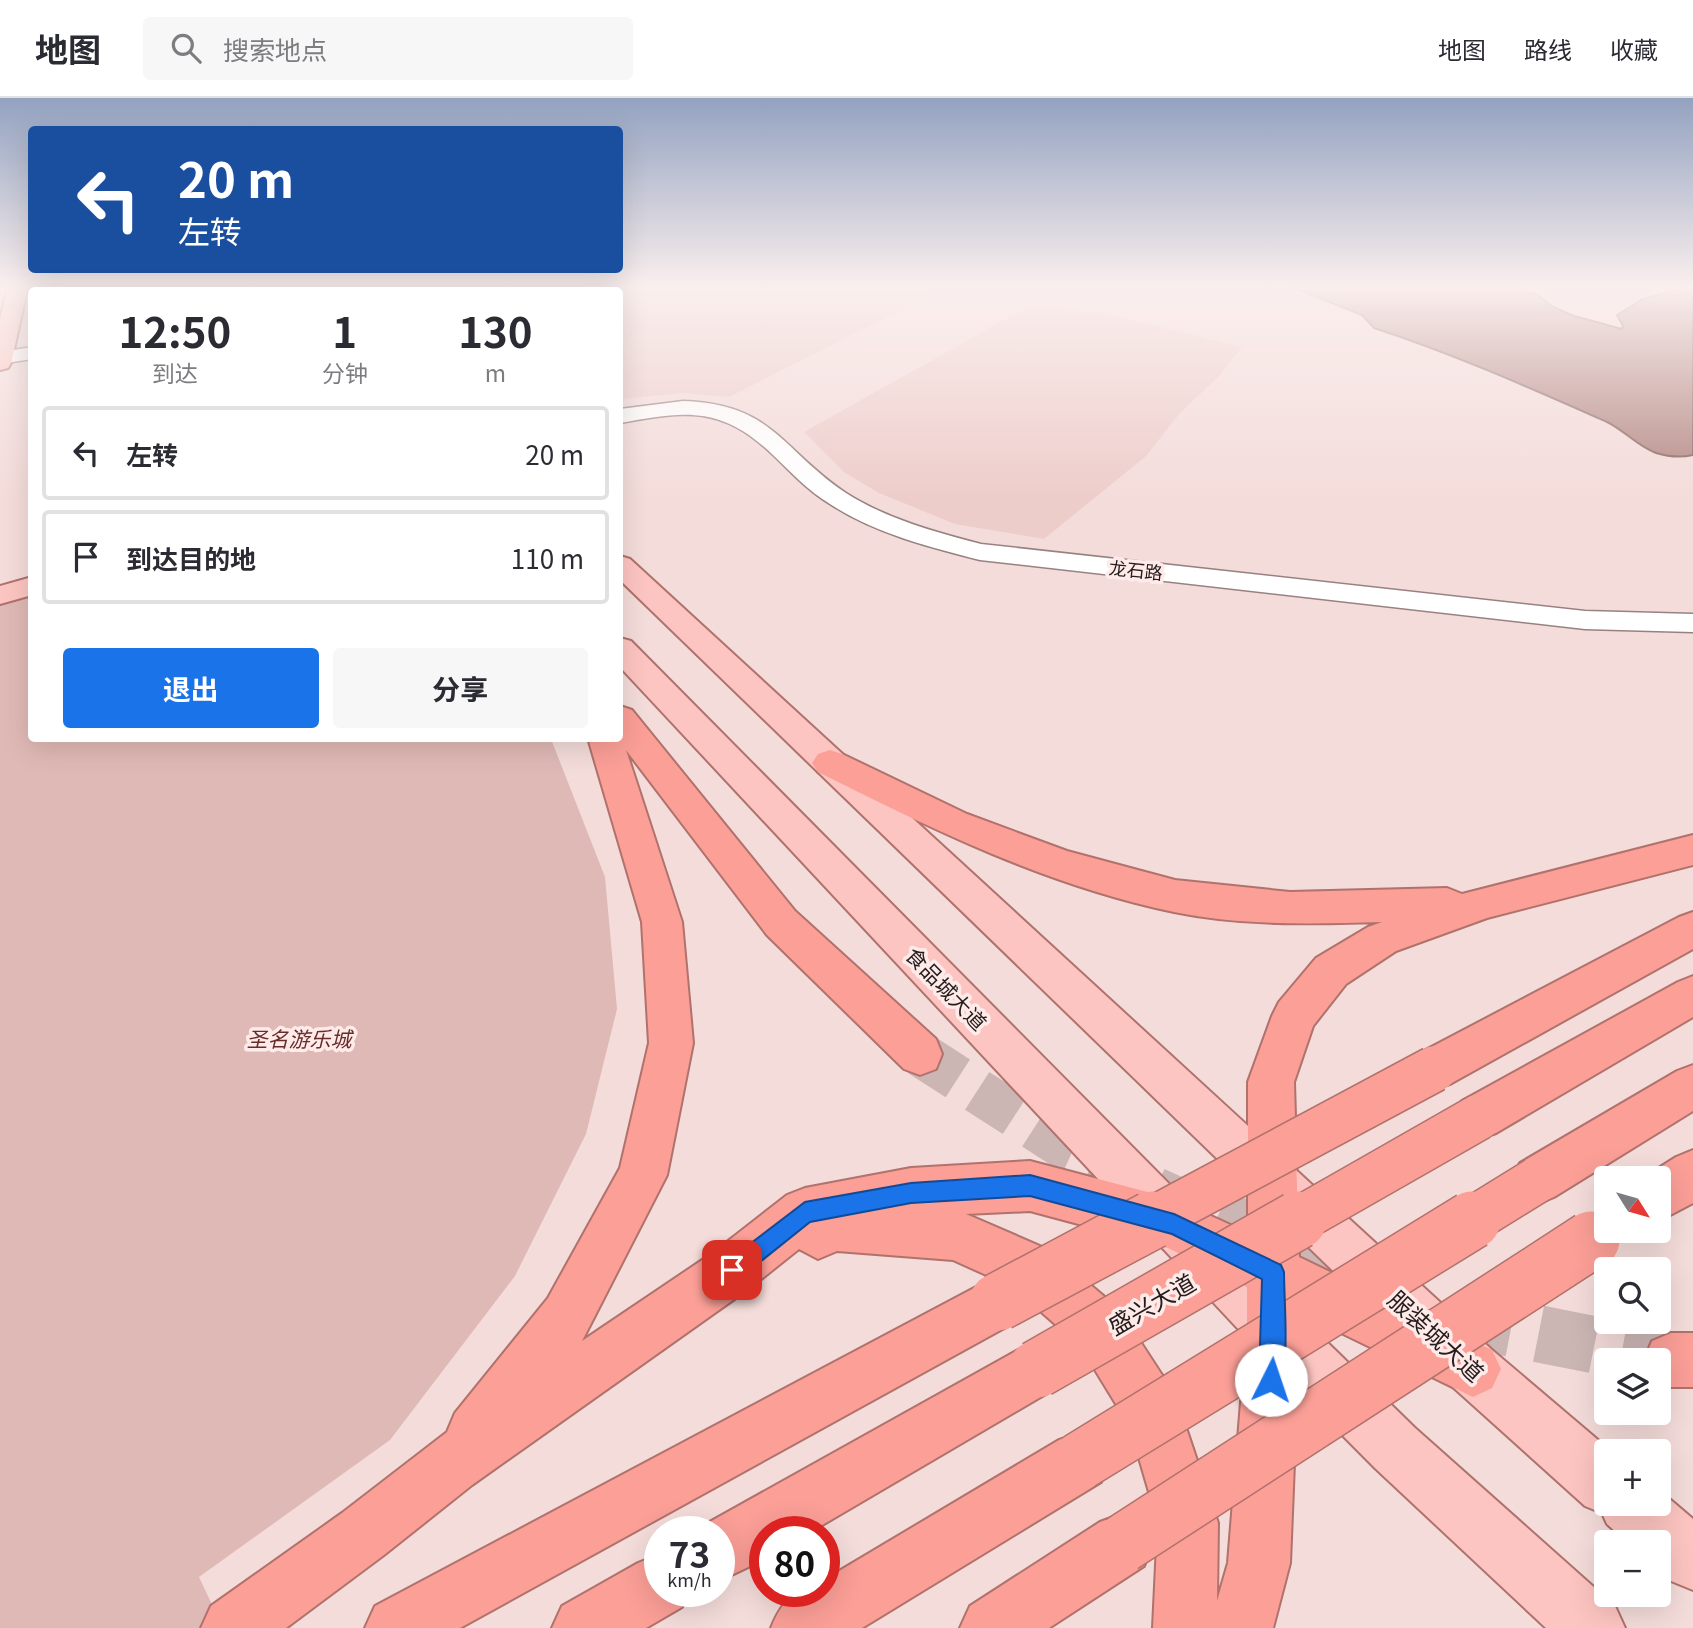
<!DOCTYPE html>
<html lang="zh">
<meta charset="utf-8">
<style>
body{margin:0;font-family:Georgia,"Noto Sans SC",serif;background:#f7f7f7;color:#2b2b33;height:100vh;display:flex;flex-direction:column;font-size:26px;white-space:nowrap}
*{box-sizing:border-box;margin:0}
p{font-size:23px;color:#7c7c81}
.icon{flex:none;width:38px;height:38px;fill:none;stroke:currentColor;stroke-width:2;stroke-linecap:round;stroke-linejoin:round}
.map{position:relative;flex:1;overflow:hidden}
.details{position:absolute;left:28px;top:189px;width:595px;height:455px;display:flex;flex-direction:column;background:#fff;border-radius:7px;box-shadow:0 7px 28px #0002}
.details>*{flex:none}
.hud{position:absolute;left:28px;top:28px;width:595px;height:147px;border-radius:7px;box-shadow:0 7px 28px #0002;background:#1a4fa0;color:#fff;overflow:hidden}
.needle{width:46px;rotate:127deg}
.fabs{position:absolute;left:1594px;top:1068px;display:grid;gap:14px}
.fabs a{display:grid;place-items:center;width:77px;height:77px;border-radius:7px;background:#fff;box-shadow:0 7px 28px #0002;font-size:35px}
.speed{position:absolute;left:644px;top:1418px;display:flex;gap:14px;font-size:35px;font-weight:700;text-align:center}
.speed>*{display:grid;place-content:center;width:91px;height:91px;border-radius:50%;background:#fff;box-shadow:0 7px 28px #0002;line-height:1}
.speed small{font-size:18px;font-weight:400}
.speed .limit{border:10px solid #d22;background:#fff;color:#111}
.pin{position:absolute;display:grid;place-items:center;width:60px;height:60px;color:#fff;margin:-30px;border-radius:14px;box-shadow:0 4px 10px #0006}
.me{position:absolute;width:77px;margin:-38px;rotate:4deg;stroke-linejoin:round;filter:drop-shadow(0 0 5px #0008)}
.turn{display:flex;align-items:center;gap:24px;height:147px;padding:0 35px;font-size:32px}
.turn .icon{width:91px;height:91px;stroke-width:2.5}
.turn b{display:block;font-size:49px;line-height:60px}
.eta{display:flex;justify-content:space-evenly;align-items:center;height:119px;text-align:center}
.eta b{font-size:42px;font-weight:700;line-height:49px}
.primary-button{display:flex;gap:14px;margin-top:auto;padding:14px 35px}
.primary-button a{flex:1;height:80px;border-radius:7px;background:#1a73e8;color:#fff;font-size:28px;font-weight:700;line-height:80px;text-align:center}
.primary-button a+a{background:#f7f7f7;color:#2b2b33}
ul{padding:0;list-style:none}
li{display:flex;align-items:center;gap:21px;height:94px;margin:0 14px 10px;padding:0 21px;border:4px solid #e1e1e2;border-radius:7px}
li div{flex:1}
li b{display:block;font-size:26px}
li em{font-style:normal}
header{display:flex;align-items:center;gap:42px;box-sizing:border-box;height:98px;padding:0 35px;background:#fff;border-bottom:2px solid #e1e1e2}
header strong{font-size:33px}
nav{display:flex;gap:38px;margin-inline-start:auto;font-size:24px}
.search{width:490px;height:63px;background:#f7f7f7;display:flex;align-items:center;gap:18px;box-sizing:border-box;padding:0 24px;border-radius:7px;color:#7c7c81;font-size:26px}
.map>svg:first-child{display:block}
.built{fill:#edcdca}
.green{fill:#dfb9b5}
.water{fill:#b38883;stroke:#886864;stroke-width:2}
.lines{fill:none;stroke-linecap:round;stroke-linejoin:round}
.highway-tunnel-far1{stroke:#cbb6b4;stroke-width:45;stroke-dasharray:45 23;stroke-linecap:butt}
.highway-tunnel{stroke:#cbb6b4;stroke-width:57;stroke-dasharray:57 28;stroke-linecap:butt}
.minor-casing{stroke:#988280;stroke-width:3}
.major-casing{stroke:#b0726c;stroke-width:4}
.highway-casing{stroke:#b0726c;stroke-width:4}
.minor{fill:#fff;fill-rule:evenodd}
.major{fill:#fdc5c1;fill-rule:evenodd}
.highway{fill:#fb9f97;fill-rule:evenodd}
.highway-bridge-far1-casing{stroke:#b0726c;stroke-width:48;stroke-linecap:butt}
.highway-bridge-casing{stroke:#b0726c;stroke-width:60;stroke-linecap:butt}
.highway-bridge-far1{stroke:#fb9f97;stroke-width:45}
.highway-bridge{stroke:#fb9f97;stroke-width:57}
.route{fill:#1a73e8;stroke:#114b97;stroke-width:2}
.labels{text-anchor:middle;dominant-baseline:central;stroke-width:7;stroke-linejoin:round;paint-order:stroke}
.far-street-label{font-size:18px;fill:#251d1c;stroke:#feebe9}
.street-label{font-size:21px;fill:#251d1c;stroke:#feebe9}
.park-label{font-size:21px;font-style:italic;fill:#672d2a;stroke:#feebe9}
.near-street-label{font-size:24px;fill:#251d1c;stroke:#feebe9}
</style>
<header>
<strong>地图</strong>
<div class="search"><svg class="icon" aria-label="search" viewBox="0 0 24 24"><circle cx="10" cy="10" r="6"/><path d="M15 15l6 6"/></svg>搜索地点</div>
<nav><a>地图</a><a>路线</a><a>收藏</a></nav>
</header>
<div class="map">
<svg width="1693" height="1530" viewBox="0 0 1693 1530">
<rect width="100%" height="100%" fill="#f4dcda"/>
<g class="built">
<path d="M609 188 816 192 837 188H949L729 299 683 295 620 301V192H590Z"/>
<path d="M1029 208 1096 214 1242 249 1219 278 1180 315 1146 358 1044 441 955 426 879 395 844 374 804 334Z"/>
</g>
<path class="green" d="M31 498 32 640 551 641 605 779 617 911 586 1036 515 1178 390 1342 199 1479 223 1530H0V506Z"/>
<path class="water" d="M1290 188H1509L1536 196 1553 209 1574 218 1622 231 1623 228 1617 217 1643 201 1693 188V357C1680 360 1669 359 1656 355 1637 348 1624 332 1607 324 1530 290 1454 256 1374 230L1362 217Z"/>
<g class="lines">
<path class="highway-tunnel-far1" d="M920 956 1069 1052 1226 1124"/>
<g class="highway-tunnel">
<path d="M1222 1122 1371 1181"/>
<path d="M1457 1213 1494 1227 1671 1262"/>
</g>
<defs>
<g id="minor">
<path d="M32 249V261L0 266V254Z"/>
<path d="M683 303C774 306 781 352 846 395 887 421 935 434 981 446L1585 513 1693 516V534L1585 531 980 462C929 449 874 435 830 406 808 393 791 374 773 357 721 307 685 313 620 325V311Z"/>
</g>
<g id="major">
<path d="M8 188H28L11 265 8 270 0 272V221Z"/>
<path d="M379 188H399V192H380Z"/>
<path d="M427 188H447V192H428Z"/>
<path d="M620 458 630 461 1492 1252 1611 1353H1606V1405H1659V1392L1693 1421V1492L1671 1483 1659 1472V1444H1627L1607 1426 1602 1415 1585 1408 1454 1290 620 482Z"/>
<path d="M32 479V497L0 506V488Z"/>
<path d="M620 540 631 543 1293 1211 1415 1330 1615 1508 1625 1530H1546L1375 1370 1255 1249 620 569Z"/>
</g>
<g id="highway">
<path d="M620 608 632 612 795 813 936 941 942 956 936 971 920 977 904 971 767 837 626 652 682 824 693 945 667 1077 582 1243 714 1154 787 1097 805 1090 911 1070 1030 1063 1174 1101 1248 1135V984L1272 918 1279 904 1316 860 1368 829 1382 824C1313 826 1242 828 1174 814 1048 788 932 731 818 674L812 665 818 656 830 652 842 656 967 716 1067 753 1175 782 1290 794 1447 790 1462 796 1693 737V767L1487 820 1396 853 1346 886 1313 928 1294 984 1299 1159 1492 1252 1501 1271 1492 1290 1473 1299 1300 1215 1290 1465 1273 1530H1153L1158 1425 1130 1329 1081 1249 1021 1196 1024 1204 1017 1223 460 1530H365L375 1508 993 1180 953 1162 837 1153 818 1161 799 1151 750 1190 472 1387 384 1457 286 1530H201L211 1508 342 1415 447 1334 455 1315 548 1200 620 1070 649 945 642 824 588 640H620ZM1030 1113 1168 1150 1247 1189V1230L1228 1465 1217 1503 1218 1425 1175 1297 1119 1211 1049 1152 966 1116Z"/>
<path d="M1693 814V851L1450 986 1434 992 1418 986 1411 971 1418 956 1679 819Z"/>
<path d="M1693 878V919L1496 1035 1479 1041 1462 1035 1456 1019 1462 1003 1678 884Z"/>
<path d="M1693 967V1013L1554 1099 1537 1106 1520 1099 1513 1082 1520 1065 1677 973Z"/>
<path d="M1693 1052V1105L1659 1123V1080H1643L1676 1059Z"/>
<path d="M1671 1235H1693V1289H1671L1659 1284V1262H1644L1652 1243Z"/>
<path d="M1037 1243 1056 1252 1065 1271 1056 1290 812 1433H765V1461L719 1483V1433L697 1431 1018 1252Z"/>
<path d="M1080 1334 1101 1342 1109 1363 1101 1384 862 1530H771C783 1501 792 1493 824 1493V1482L1059 1342Z"/>
<path d="M1122 1416 1144 1424 1152 1446 1144 1468 1049 1530H960L970 1508 1100 1424Z"/>
<path d="M660 1456V1493H689L682 1509 646 1530H552L562 1508 638 1465Z"/>
</g>
</defs>
<use href="#minor" class="minor-casing"/>
<use href="#major" class="major-casing"/>
<use href="#highway" class="highway-casing"/>
<use href="#minor" class="minor"/>
<use href="#major" class="major"/>
<use href="#highway" class="highway"/>
<defs>
<g id="highway-bridge-far1">
<path d="M1148 1124 1434 971"/>
<path d="M1295 1124 1479 1019"/>
<path d="M1469 1124 1537 1082"/>
</g>
<g id="highway-bridge">
<path d="M998 1204 1152 1122"/>
<path d="M1037 1271 1298 1122"/>
<path d="M1080 1363 1472 1122"/>
<path d="M1122 1446 1591 1142"/>
</g>
</defs>
<use href="#highway-bridge-far1" class="highway-bridge-far1-casing"/>
<use href="#highway-bridge" class="highway-bridge-casing"/>
<use href="#highway-bridge-far1" class="highway-bridge-far1"/>
<use href="#highway-bridge" class="highway-bridge"/>
</g>
<linearGradient id="sky" x2="0" y2="1"><stop stop-color="#93a2c0"/><stop offset="0.47" stop-color="#faefee"/><stop offset="1" stop-color="#faefee" stop-opacity="0"/></linearGradient>
<rect width="1693" height="402" fill="url(#sky)"/>
<path class="route" d="M1030 1077 1174 1116 1281 1167 1284 1174C1284 1205 1290 1263 1279 1290L1271 1294 1263 1290 1259 1282 1262 1181 1172 1136 1030 1098 911 1105 810 1124 740 1180 732 1183 725 1180 722 1172 725 1165 805 1104 911 1085Z"/>
<g class="labels">
<g class="far-street-label">
<text transform="translate(1136 471) rotate(6)">龙石路</text>
</g>
<g class="street-label">
<text transform="translate(947 890) rotate(46)">食品城大道</text>
</g>
<g class="park-label">
<text x="299" y="940">圣名游乐城</text>
</g>
<g class="near-street-label">
<text transform="translate(1151 1205) rotate(-30)">盛兴大道</text>
<text transform="translate(1437 1237) rotate(43)">服装城大道</text>
</g>
</g>
</svg>
<div class="fabs">
<a><svg class="needle" viewBox="-14 -14 28 28"><path d="M0-13l5 13h-10z" fill="#e53935"/><path d="M0 13l5-13h-10z" fill="#7c7c81"/></svg></a>
<a><svg class="icon" aria-label="search" viewBox="0 0 24 24"><circle cx="10" cy="10" r="6"/><path d="M15 15l6 6"/></svg></a>
<a><svg class="icon" aria-label="layers" viewBox="0 0 24 24"><path d="M12 4l9 5-9 5-9-5zM3 14l9 5 9-5"/></svg></a>
<a>+</a>
<a>−</a>
</div>
<div class="speed"><div>73<small>km/h</small></div><div class="limit">80</div></div>
<div class="pin" style="left:732px;top:1172px;background:#d93025"><svg class="icon" aria-label="arrive" viewBox="0 0 24 24"><path d="M6 21V4h12l-3 4 3 4H6"/></svg></div>
<svg class="me" style="left:1271px;top:1282px" viewBox="-20 -20 40 40"><circle r="19" fill="#fff"/><path d="M0-13L10 11 0 6-10 11z" fill="#1a73e8"/></svg>
<div class="hud">
<div class="turn"><svg class="icon" aria-label="left" viewBox="0 0 24 24"><path d="M17 20v-9H6M10 6l-5 5 5 5"/></svg><div><b>20 m</b>左转</div></div>
</div>
<section class="details">
<div class="eta">
<div><b>12:50</b><p>到达</p></div>
<div><b>1</b><p>分钟</p></div>
<div><b>130</b><p>m</p></div>
</div>
<ul>
<li><svg class="icon" aria-label="left" viewBox="0 0 24 24"><path d="M17 20v-9H6M10 6l-5 5 5 5"/></svg><div><b>左转</b></div><em>20 m</em></li>
<li><svg class="icon" aria-label="arrive" viewBox="0 0 24 24"><path d="M6 21V4h12l-3 4 3 4H6"/></svg><div><b>到达目的地</b></div><em>110 m</em></li>
</ul>
<div class="primary-button"><a>退出</a><a>分享</a></div>
</section>
</div>
